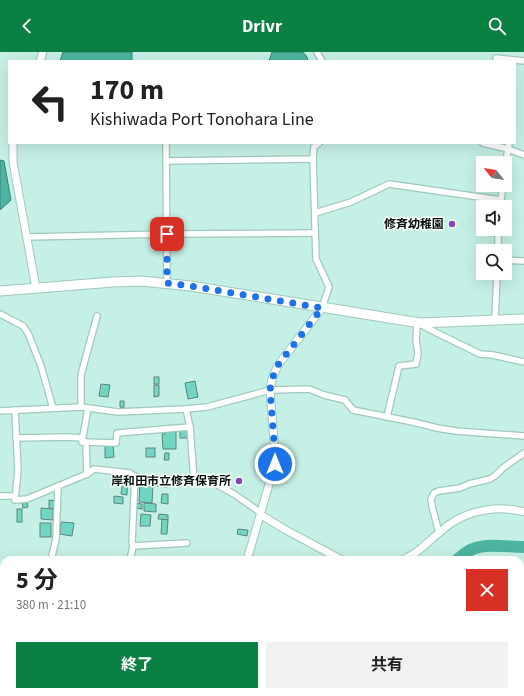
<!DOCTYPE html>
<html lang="ja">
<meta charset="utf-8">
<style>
body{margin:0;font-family:"Source Sans 3","Noto Sans JP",sans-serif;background:#f2f2f2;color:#222;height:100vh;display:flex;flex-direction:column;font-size:15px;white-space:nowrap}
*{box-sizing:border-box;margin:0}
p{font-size:13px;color:#767676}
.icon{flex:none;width:22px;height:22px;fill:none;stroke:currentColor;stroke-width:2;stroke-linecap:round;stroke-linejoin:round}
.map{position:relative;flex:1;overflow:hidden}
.side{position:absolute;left:0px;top:504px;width:524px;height:140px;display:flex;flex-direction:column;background:#fff;border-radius:12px 12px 0 0;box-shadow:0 4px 16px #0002}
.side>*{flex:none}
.hud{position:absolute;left:8px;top:8px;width:508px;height:84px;border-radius:0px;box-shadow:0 4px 16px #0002;background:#fff;color:#222;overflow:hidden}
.needle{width:26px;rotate:300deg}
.buttons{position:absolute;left:476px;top:104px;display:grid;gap:8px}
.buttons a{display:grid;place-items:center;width:36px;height:36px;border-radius:0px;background:#fff;box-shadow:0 4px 16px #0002;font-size:20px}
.pin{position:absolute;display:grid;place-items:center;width:34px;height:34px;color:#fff;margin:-17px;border-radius:8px;box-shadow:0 2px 6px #0006}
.me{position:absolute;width:44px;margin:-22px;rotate:0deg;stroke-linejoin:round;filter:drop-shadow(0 0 3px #0008)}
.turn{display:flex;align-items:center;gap:14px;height:84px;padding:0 16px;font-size:18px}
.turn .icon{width:52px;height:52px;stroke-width:2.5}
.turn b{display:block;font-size:28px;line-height:34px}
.round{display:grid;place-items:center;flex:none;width:42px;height:42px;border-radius:0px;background:#f2f2f2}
.summary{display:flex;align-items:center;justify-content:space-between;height:68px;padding:0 16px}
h1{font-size:24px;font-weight:700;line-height:30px}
.cta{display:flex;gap:8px;margin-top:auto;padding:8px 16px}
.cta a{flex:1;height:46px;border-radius:0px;background:#0b8043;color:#fff;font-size:16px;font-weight:700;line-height:46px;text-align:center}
.cta a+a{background:#f2f2f2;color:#222}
header{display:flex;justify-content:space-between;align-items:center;height:52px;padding:0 16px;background:#0b8043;color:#fff;font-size:18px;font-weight:700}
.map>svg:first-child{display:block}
.water{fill:#4cb4a1;stroke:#368375}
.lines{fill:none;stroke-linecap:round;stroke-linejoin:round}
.river{stroke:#4cb4a1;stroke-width:12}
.building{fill:#70d6c1;stroke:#5e857c}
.minor-casing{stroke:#9fc8be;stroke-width:8}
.tertiary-casing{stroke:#9fc8be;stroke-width:9}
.primary-casing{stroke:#9fc8be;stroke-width:11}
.minor{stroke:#fff;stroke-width:5.5}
.tertiary{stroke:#fff;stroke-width:7}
.primary{stroke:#fff;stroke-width:9}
.route{stroke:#1a73e8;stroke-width:7;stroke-dasharray:0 12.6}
.poi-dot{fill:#8543b8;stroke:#fff;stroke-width:1.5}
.labels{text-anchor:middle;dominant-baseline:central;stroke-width:3;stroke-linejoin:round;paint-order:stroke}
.poi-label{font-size:12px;font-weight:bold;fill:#03100d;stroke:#fff;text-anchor:end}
</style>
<header><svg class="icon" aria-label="back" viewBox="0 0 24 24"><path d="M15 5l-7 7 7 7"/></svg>Drivr<svg class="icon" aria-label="search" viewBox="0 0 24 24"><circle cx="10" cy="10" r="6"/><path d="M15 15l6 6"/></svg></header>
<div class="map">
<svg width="524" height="644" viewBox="0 0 524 644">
<rect width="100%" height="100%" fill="#c5f0e5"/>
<g class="water">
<path d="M63 0H132V9H60Z"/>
<path d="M272 0H303L307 5 308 9H269Z"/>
<path d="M0 108 4 109 11 148 0 158Z"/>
</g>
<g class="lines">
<g class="river">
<path d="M457 508C462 504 467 499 473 497 487 491 508 495 524 495"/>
<path d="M336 644 339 640"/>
</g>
</g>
<g class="building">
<rect x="154" y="325" width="5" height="7"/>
<path d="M195 329 198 345 188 347 185 331Z"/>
<path d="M101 332 110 333 108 345 99 344Z"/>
<path d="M154 333H159V344L154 345Z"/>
<path d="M120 349H124V356L120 355Z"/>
<rect x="180" y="376" width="8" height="10"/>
<path d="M165 377H176V397H163L162 382H165Z"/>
<path d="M105 392H113L114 405 105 406Z"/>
<rect x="146" y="396" width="9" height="9"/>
<path d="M165 401H169V408H164Z"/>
<path d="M120 423 128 424 127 443 121 442 123 428H120Z"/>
<path d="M158 429 168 430 167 435 157 434Z"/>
<path d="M140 431 153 432 152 451 139 450Z"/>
<path d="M162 442H168V452L161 451Z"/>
<path d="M114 444 123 445V452L114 451Z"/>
<path d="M22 448H27L28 455 23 456Z"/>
<path d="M49 448 56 449 55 457 49 456Z"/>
<path d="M135 451 142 452V457L134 456Z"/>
<path d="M144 451 156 452V460L144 459Z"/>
<path d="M41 456 53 457V468L41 467Z"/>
<rect x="17" y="457" width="5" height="13"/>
<path d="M141 462 151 463 150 474H140Z"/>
<path d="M159 462 168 463V468L158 467Z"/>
<path d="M162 467 168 468 167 482H161Z"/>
<path d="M61 470 74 471 72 484 60 482Z"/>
<rect x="40" y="471" width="11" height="14"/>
<path d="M238 477 248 478 247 484 237 482Z"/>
</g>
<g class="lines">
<defs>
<g id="minor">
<path d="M317 0 322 9"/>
<path d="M496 6 524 9"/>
<path d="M166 91 167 231"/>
<path d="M319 91 314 95 313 106 316 207 329 235 322 256"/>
<path d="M483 91 508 97 524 103"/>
<path d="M166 109 313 107"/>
<path d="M505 116 509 91"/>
<path d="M500 155 503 133"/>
<path d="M315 161 351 150 389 132 500 148"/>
<path d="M27 185 167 182 315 181"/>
<path d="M498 199V177"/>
<path d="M505 208 524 209"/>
<path d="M0 262 23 274 28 281 41 314 53 356"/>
<path d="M495 269 497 221"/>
<path d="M420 272 435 280 480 302 493 303 524 310"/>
<path d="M81 355V323L97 264"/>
<path d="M88 356 82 390 116 391 117 381 190 375"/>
<path d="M186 357 190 375 194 428"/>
<path d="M15 358 18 418 15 448 27 447 87 422 94 417 130 421 139 427 194 428 207 427 234 442 261 461"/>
<path d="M0 359 81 355 118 360 186 357 207 355 270 338 309 337 324 343 345 348 353 358 413 370 437 376 456 379 524 384"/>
<path d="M387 365 399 314 416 312 418 301 416 288 417 271"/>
<path d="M16 386 68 385 82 386"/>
<path d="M86 390 87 422"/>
<path d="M0 444H14"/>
<path d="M439 481 432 454 431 447 434 441 439 439 460 436 469 432 490 427 496 423 503 416 524 401"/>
<path d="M133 494 132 490 135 424"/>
<path d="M51 508 56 487 58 434"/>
<path d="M130 508 133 494 187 491"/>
<path d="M0 588 4 590"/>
</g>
<g id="tertiary">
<path d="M40 9 43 0"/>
<path d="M13 91V110L36 236"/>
<path d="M261 463 284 477 342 508"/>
<path d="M247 508 272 422 275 412V402L270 338 272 327 278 313 322 256"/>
<path d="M403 508C408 505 414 502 419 498 429 490 439 480 450 472 470 458 499 453 524 460"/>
<path d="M85 644 87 640"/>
</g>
<path id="primary" d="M0 239 113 230 141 229 191 234 420 271 524 267"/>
</defs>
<use href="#minor" class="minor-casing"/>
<use href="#tertiary" class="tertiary-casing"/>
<use href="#primary" class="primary-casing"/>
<use href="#minor" class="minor"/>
<use href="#tertiary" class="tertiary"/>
<use href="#primary" class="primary"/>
</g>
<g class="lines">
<path class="route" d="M167 182V231L191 234 322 256 278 313 272 327 270 338 275 402V412"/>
</g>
<g class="poi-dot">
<circle cx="452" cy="172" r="4"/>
<circle cx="239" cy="429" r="4"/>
</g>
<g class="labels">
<g class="poi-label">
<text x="444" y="172">修斉幼稚園</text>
<text x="231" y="429">岸和田市立修斉保育所</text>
</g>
</g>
</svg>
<div class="buttons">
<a><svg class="needle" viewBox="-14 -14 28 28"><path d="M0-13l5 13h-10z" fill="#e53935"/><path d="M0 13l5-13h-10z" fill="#767676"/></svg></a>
<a><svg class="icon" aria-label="sound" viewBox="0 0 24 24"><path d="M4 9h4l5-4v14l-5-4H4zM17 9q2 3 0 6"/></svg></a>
<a><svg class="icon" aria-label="search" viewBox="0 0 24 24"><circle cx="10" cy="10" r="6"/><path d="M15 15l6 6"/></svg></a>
</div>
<div class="pin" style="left:167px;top:182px;background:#d93025"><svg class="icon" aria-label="arrive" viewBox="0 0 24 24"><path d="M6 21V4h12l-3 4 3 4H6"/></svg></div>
<svg class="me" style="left:275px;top:412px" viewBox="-20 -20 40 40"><circle r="17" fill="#1a73e8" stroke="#fff" stroke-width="3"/><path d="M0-11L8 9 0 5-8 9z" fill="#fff"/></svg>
<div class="hud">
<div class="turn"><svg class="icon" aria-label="left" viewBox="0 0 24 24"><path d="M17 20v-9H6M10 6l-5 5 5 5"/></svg><div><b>170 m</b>Kishiwada Port Tonohara Line</div></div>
</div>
<section class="side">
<div class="summary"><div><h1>5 分</h1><p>380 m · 21:10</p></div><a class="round" style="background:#d93025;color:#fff"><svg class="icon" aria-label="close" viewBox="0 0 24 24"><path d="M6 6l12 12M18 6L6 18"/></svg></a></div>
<div class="cta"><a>終了</a><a>共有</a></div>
</section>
</div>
